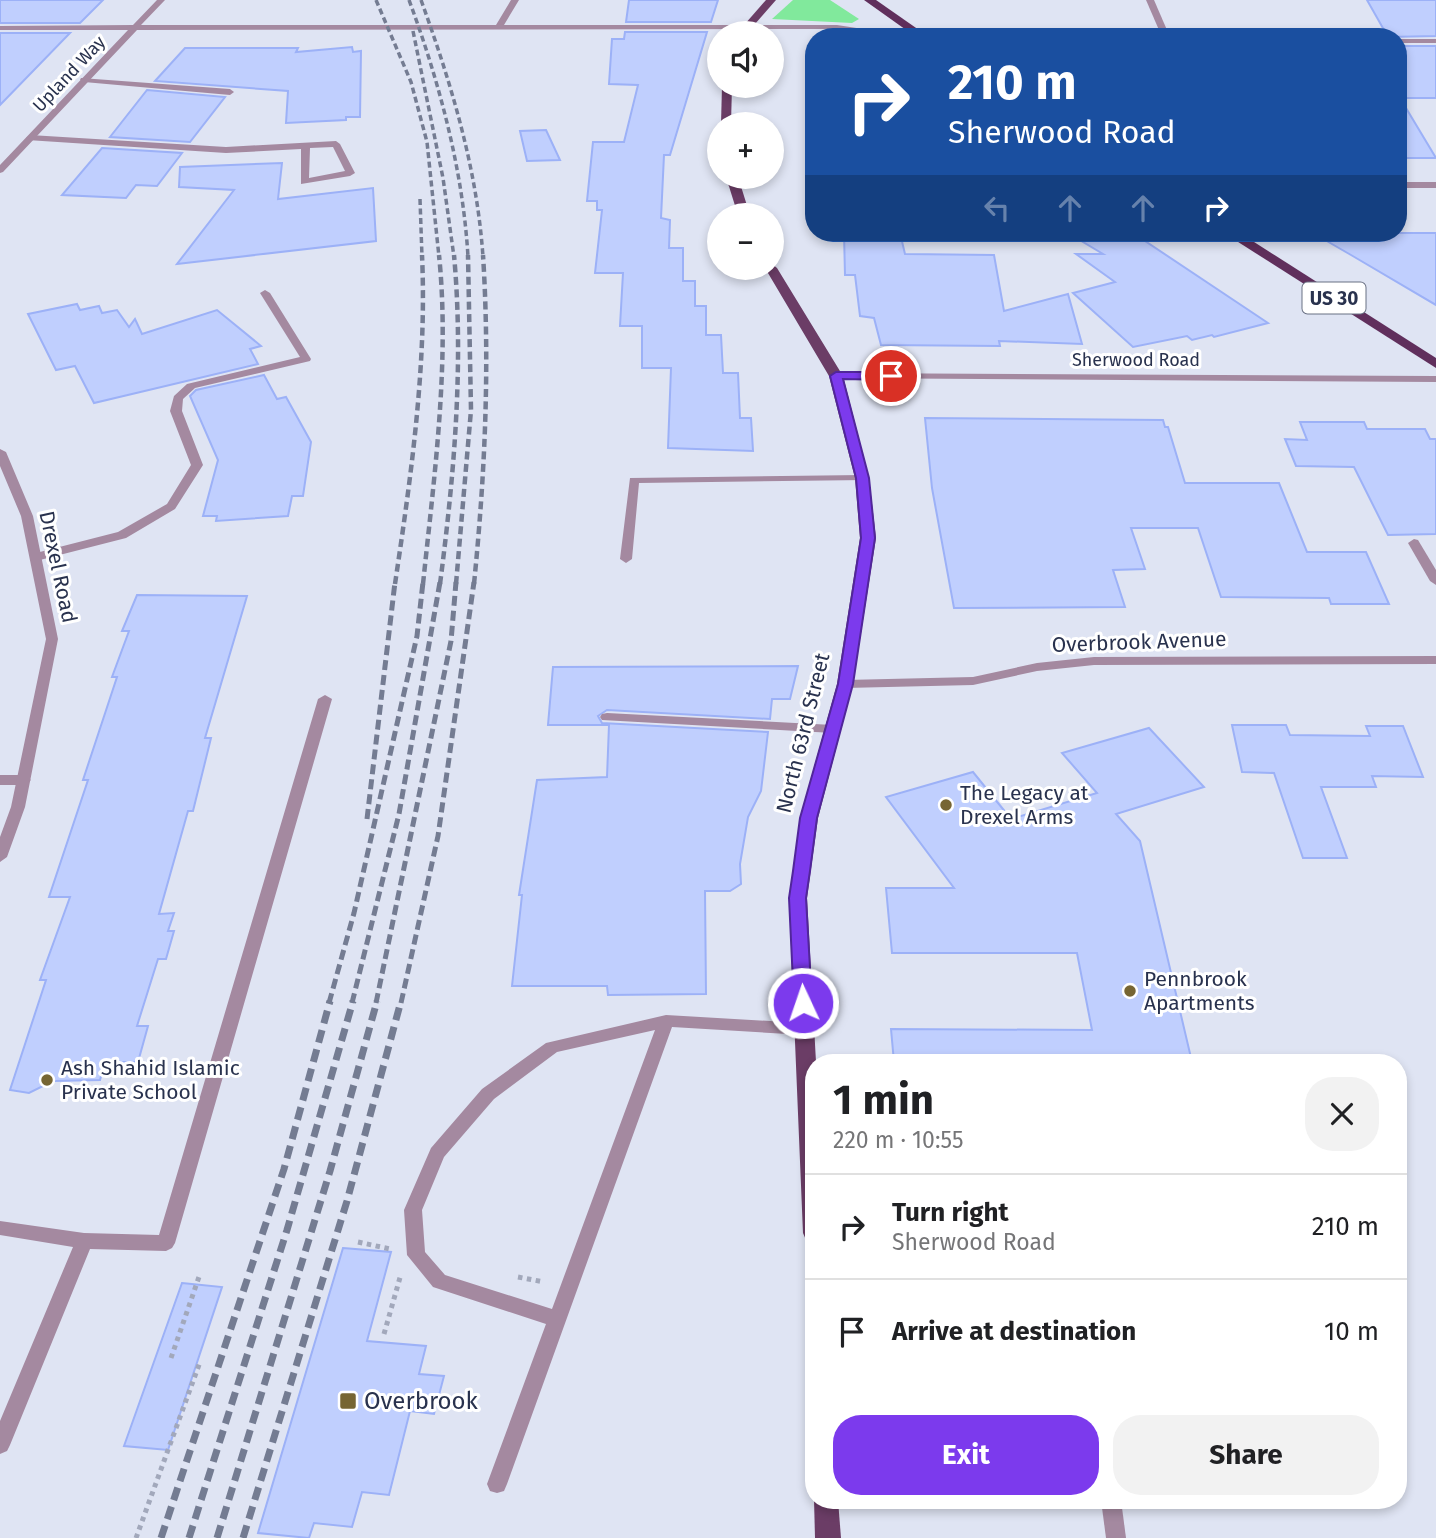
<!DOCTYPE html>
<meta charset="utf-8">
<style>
body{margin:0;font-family:"Fira Sans",sans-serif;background:#f2f2f2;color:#202124;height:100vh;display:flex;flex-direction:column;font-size:26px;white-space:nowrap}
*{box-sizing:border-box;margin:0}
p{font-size:23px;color:#757577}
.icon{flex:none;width:38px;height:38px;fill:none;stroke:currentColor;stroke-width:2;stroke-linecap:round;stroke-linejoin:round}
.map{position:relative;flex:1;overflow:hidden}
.sheet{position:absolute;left:805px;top:1054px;width:602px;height:455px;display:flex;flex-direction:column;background:#fff;border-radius:28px;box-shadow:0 4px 10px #0003}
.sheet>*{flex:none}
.top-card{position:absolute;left:805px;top:28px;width:602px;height:214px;border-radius:28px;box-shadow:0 4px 10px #0003;background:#1a4fa0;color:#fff;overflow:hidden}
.buttons{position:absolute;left:707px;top:21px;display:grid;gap:14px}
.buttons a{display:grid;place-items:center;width:77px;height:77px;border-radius:50%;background:#fff;box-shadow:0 4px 10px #0003;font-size:35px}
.pin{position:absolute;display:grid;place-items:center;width:60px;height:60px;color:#fff;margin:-30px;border:4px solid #fff;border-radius:50%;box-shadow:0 2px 7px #0007}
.me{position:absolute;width:77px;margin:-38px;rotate:357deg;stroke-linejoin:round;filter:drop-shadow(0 0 5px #0008)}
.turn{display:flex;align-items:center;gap:24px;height:147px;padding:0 28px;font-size:32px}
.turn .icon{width:91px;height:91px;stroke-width:2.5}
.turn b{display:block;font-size:49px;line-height:60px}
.lanes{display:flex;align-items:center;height:66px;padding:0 28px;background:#0003;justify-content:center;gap:35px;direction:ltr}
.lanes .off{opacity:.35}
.round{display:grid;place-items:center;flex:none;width:74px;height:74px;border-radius:28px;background:#f2f2f2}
.headline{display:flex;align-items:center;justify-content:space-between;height:119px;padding:0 28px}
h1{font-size:42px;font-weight:700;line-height:52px}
.action{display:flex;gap:14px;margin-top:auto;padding:14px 28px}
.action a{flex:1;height:80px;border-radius:28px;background:#7c3aed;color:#fff;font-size:28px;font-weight:700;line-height:80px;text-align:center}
.action a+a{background:#f2f2f2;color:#202124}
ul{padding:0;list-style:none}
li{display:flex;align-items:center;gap:21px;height:105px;padding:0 28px;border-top:2px solid #e0e0e0}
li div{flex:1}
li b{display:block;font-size:26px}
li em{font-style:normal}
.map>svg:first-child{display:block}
.green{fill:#81e99c}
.building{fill:#c0cffe;stroke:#9cb1f7;stroke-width:2}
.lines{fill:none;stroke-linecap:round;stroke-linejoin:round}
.path{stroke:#a2a8bb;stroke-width:5;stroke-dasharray:4.5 4.5;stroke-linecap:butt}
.service{fill:#a489a0;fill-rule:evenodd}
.minor{fill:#a489a0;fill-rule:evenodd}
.primary{fill:#6b3d66;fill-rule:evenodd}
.trunk{fill:#602f5c;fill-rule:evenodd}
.rail-far3{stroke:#747c92;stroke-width:3.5;stroke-dasharray:6 3.5;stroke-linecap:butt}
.rail-far2{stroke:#747c92;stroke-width:4.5;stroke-dasharray:8 4.5;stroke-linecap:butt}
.rail-far1{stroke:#747c92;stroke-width:5;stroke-dasharray:10 5;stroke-linecap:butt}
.rail{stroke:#747c92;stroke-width:7;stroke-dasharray:13 7;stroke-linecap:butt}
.route{fill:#7c3aed;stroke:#51269a;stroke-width:2}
.poi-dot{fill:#766533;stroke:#fff;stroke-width:2.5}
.labels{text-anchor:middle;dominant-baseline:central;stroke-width:6;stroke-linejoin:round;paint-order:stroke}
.far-street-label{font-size:18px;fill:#29324e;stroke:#fff}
.shield{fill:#fff;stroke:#697083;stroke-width:2}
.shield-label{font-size:19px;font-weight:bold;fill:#29324e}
.street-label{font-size:21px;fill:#29324e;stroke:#fff}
.poi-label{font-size:21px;fill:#29324e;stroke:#fff;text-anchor:start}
.near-poi-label{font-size:24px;fill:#29324e;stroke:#fff;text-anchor:start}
</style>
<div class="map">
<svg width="1436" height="1538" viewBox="0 0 1436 1538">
<rect width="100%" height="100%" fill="#dfe4f3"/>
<path class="green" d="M793 0H830L859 19 852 23 772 19Z"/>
<g class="building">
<path d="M0 0H103L80 23H0Z"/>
<path d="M629 0H718L711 22H626Z"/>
<path d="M1367 0H1436V36L1388 37Z"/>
<path d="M625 32H707L670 155H664L661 218 670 220 669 248H683V281H695V306H706V335H721L723 373H738L740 418H751L753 451 668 448 671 368H642V326H620L623 273H595L602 210H597V201H587L593 142H624L638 85 609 84 612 39H624Z"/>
<path d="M0 33H70L0 105Z"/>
<path d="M1398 46H1436V98H1400L1436 158H1398Z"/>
<path d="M352 47 353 52 361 51 360 117H346V120L286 123 288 91 155 81 185 48H298L296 52Z"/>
<path d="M147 90 225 97 190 142 110 137Z"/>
<path d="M546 130 560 160 527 161 520 131Z"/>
<path d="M102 148 182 153 157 186 136 185 126 198 62 195Z"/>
<path d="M282 163 278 199 373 188 376 241 177 264 234 190 179 187 180 167Z"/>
<path d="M844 233H900L905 254 994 255 1004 311 1068 294 1082 344 999 341 1000 346 881 345 874 318 860 316 855 275H845Z"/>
<path d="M1068 233H1133L1268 323 1214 337 1212 335 1192 340 1187 336 1133 347 1073 293 1115 282 1076 254H1103Z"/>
<path d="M1313 233H1436V305L1351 255Z"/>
<path d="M77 304 80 310 99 306 102 313 117 310 129 327 135 319 142 334 217 310 261 346 250 349 258 364 94 403 75 366 56 370 28 314Z"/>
<path d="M264 375 277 399 286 397 311 442 303 496H292L288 516 216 521 217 516H203L218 460 190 396 196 390Z"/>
<path d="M925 418 1163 420 1165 427H1168L1185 483H1279L1307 552H1366L1389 604H1331L1329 598 1221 597 1198 528H1131L1145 569 1113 570 1125 607 954 608 932 488Z"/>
<path d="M1300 422H1364L1367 429H1425L1430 439H1436V534L1388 535 1354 467 1296 466 1285 439 1307 440Z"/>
<path d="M137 595 247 596 205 738H211L193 811H188L159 914 174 913 168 931H174L166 959H158L137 1026H148L138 1062H105L100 1080 53 1081 29 1093 10 1090 46 980H40L70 897H49L88 780H83L117 677H112L129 631H122Z"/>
<path d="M798 666 790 699H772L770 719 607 710 598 716 602 723 768 732 761 791 748 817 740 864 741 884 730 891H705L706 994 608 995 607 986H512L522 895H519L537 780 607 777 609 725H548L553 667Z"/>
<path d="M1232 725H1286L1290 735 1370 736 1366 726H1403L1423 777 1372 776 1376 787H1321L1347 858H1303L1274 773 1242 772Z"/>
<path d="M1149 728 1204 787 1116 814 1140 841 1192 1062H894L891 1029 1092 1030 1077 953H892L886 888H954L886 797 973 772 1011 819 1097 793 1062 753Z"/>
<path d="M343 1248 391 1252 367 1341 426 1346 419 1374 444 1376 434 1414 410 1411 389 1495 362 1492 352 1527 314 1523 309 1538 258 1533Z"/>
<path d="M182 1283 222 1287 168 1450 124 1446Z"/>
</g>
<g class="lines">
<g class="path">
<path d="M358 1242 390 1249"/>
<path d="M518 1277 544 1282"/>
<path d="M384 1334 401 1274"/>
<path d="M171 1358 200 1274"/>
<path d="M136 1538 200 1362"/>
</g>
<g class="service">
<path d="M81 78 230 89 234 92 230 95 84 82 80 80Z"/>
<path d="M30 135 226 147 336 141 340 144 355 173 350 176 301 184V149L226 153 27 140 26 138ZM333 147 345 171 309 178 310 148Z"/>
<path d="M265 290 270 293 311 359 310 361 195 388 183 399 182 411 203 465 175 509 126 538 36 561 32 560 30 557 32 554 118 532 167 504 191 465 170 411 174 396 187 384 300 357 260 293Z"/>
<path d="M862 475 866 476V480L639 483 632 559 626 563 620 559 630 478Z"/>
<path d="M1414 539 1418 540 1436 570V585L1430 581 1408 543Z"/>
<path d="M325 695 332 699 175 1243 172 1248 166 1251 90 1249 10 1445 7 1451 0 1454V1421L73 1247 0 1235V1221L84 1233 159 1235 318 699Z"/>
<path d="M607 713 833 725 840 729 833 733 602 720 600 717 602 714Z"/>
<path d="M0 775H24L31 780 24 785H0Z"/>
<path d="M666 1015 804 1023 810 1025 812 1029 810 1033 804 1035 672 1027 507 1484 504 1491 497 1493 490 1491 487 1484 546 1324 433 1287 407 1255 404 1210 431 1148 482 1089 546 1043ZM655 1030 552 1309 445 1275 425 1252 422 1210 444 1157 494 1099 557 1052Z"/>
<path d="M1101 1500H1121L1126 1538H1106Z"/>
</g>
<g class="minor">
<path d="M157 0H165L141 25H496L511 0H519L504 25H837L915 37H892L837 29 137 30 3 172 0 173V165L128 30H0V26L133 25Z"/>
<path d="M1146 0H1154L1170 37H1162Z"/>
<rect x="1398" y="39" width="38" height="4"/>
<rect x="1398" y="182" width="38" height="6"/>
<path d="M836 373 1436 376V382L832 378 831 376Z"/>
<path d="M0 449 6 452 33 516 58 639 25 807 7 857 0 862V837L11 807 46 639 21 516 0 466Z"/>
<path d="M1436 656V664L1094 665 1037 671 973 685 845 688 838 684 845 680 973 677 1037 663 1094 657Z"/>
</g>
<g class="primary">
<path d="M766 0H776L747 33H737Z"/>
<path d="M722 86H732L731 124H721Z"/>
<path d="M726 177H738L750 215H738Z"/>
<path d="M772 264 777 268 843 376 869 478 876 538 853 684 818 818 807 898 816 1062H814V1242L806 1240 803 1233 789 898 800 818 837 684 860 538 855 478 829 376 765 268H772Z"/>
<path d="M814 1499 838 1500 841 1538H815Z"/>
</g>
<g class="trunk">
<path d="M864 0H876L929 37H916Z"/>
<path d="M1224 233H1240L1436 358V368Z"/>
</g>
<g class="rail-far3">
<path d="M376 0 411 82 427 142 439 257"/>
<path d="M409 0C439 81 463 170 468 257"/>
<path d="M421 0C451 83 477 168 483 257"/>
<path d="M413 31 443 178 454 257"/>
<path d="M420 199 422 257"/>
</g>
<g class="rail-far2">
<path d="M395 584C411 476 427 365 422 255"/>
<path d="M423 584C434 478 450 362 439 255"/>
<path d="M440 584C454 476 464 365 454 255"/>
<path d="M456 584 471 410 468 255"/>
<path d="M474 584C485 474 490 366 483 255"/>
</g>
<g class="rail-far1">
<path d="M367 819 395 582"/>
<path d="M329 1003 354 913 417 636 423 582"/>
<path d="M352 1003 399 814 440 582"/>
<path d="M376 1003 451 641 456 582"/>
<path d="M401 1003 438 836 474 582"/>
</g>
<g class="rail">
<path d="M161 1538 284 1169 330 1001"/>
<path d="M189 1538 287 1230 353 1001"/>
<path d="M217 1538 330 1171 377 1001"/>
<path d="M243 1538 347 1201 401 1001"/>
</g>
</g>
<path class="route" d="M836 372H891L897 376 891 380 843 379 869 478 875 538 853 684 817 818 810 871 806 898 812 1003 803 1010 794 1003 789 898 793 871 800 818 838 684 861 538 856 478 830 376Z"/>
<g class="poi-dot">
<circle cx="946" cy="805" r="7"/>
<circle cx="1130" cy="991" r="7"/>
<circle cx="47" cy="1080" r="7"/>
<rect x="339" y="1392" width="18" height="18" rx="3.5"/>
</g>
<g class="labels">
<g class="far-street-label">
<text transform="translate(69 74) rotate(-47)">Upland Way</text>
<text x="1136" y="360">Sherwood Road</text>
</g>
<rect class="shield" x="1302.5" y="282.5" width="63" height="31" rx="5"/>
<g class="shield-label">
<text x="1334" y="298">US 30</text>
</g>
<g class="street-label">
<text transform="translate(58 567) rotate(78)">Drexel Road</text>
<text transform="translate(1139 642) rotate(-2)">Overbrook Avenue</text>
<text transform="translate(803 733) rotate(-76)">North 63rd Street</text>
</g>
<g class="poi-label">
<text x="960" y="793">The Legacy at<tspan x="960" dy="24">Drexel Arms</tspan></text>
<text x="1144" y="979">Pennbrook<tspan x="1144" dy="24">Apartments</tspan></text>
<text x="61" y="1068">Ash Shahid Islamic<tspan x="61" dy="24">Private School</tspan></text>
</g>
<g class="near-poi-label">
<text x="364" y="1401">Overbrook</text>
</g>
</g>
</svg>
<div class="buttons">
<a><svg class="icon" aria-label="sound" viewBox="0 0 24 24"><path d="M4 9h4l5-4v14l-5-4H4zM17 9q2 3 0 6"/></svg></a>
<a>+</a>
<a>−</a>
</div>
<div class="pin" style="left:891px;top:376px;background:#d93025"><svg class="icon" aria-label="arrive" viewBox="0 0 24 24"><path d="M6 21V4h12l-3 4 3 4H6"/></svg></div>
<svg class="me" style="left:803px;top:1003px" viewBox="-20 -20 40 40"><circle r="17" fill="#7c3aed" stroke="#fff" stroke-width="3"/><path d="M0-11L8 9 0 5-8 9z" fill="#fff"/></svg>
<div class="top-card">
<div class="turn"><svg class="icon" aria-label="right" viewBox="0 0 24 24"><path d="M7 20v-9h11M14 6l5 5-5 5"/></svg><div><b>210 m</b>Sherwood Road</div></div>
<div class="lanes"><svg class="icon off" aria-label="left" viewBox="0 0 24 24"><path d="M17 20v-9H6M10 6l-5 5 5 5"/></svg><svg class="icon off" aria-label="ahead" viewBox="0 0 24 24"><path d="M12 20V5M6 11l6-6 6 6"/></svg><svg class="icon off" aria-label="ahead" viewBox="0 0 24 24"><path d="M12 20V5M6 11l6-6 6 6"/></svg><svg class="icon" aria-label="right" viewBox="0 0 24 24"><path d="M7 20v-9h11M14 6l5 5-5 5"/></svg></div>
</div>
<section class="sheet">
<div class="headline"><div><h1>1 min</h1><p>220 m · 10:55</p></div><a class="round"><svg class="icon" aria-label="close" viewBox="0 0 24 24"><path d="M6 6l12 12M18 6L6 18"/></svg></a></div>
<ul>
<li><svg class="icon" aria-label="right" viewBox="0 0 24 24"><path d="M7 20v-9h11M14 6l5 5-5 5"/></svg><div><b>Turn right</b><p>Sherwood Road</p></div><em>210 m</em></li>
<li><svg class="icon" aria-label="arrive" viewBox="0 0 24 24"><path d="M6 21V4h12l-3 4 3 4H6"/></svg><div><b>Arrive at destination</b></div><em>10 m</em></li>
</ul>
<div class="action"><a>Exit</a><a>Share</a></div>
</section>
</div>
